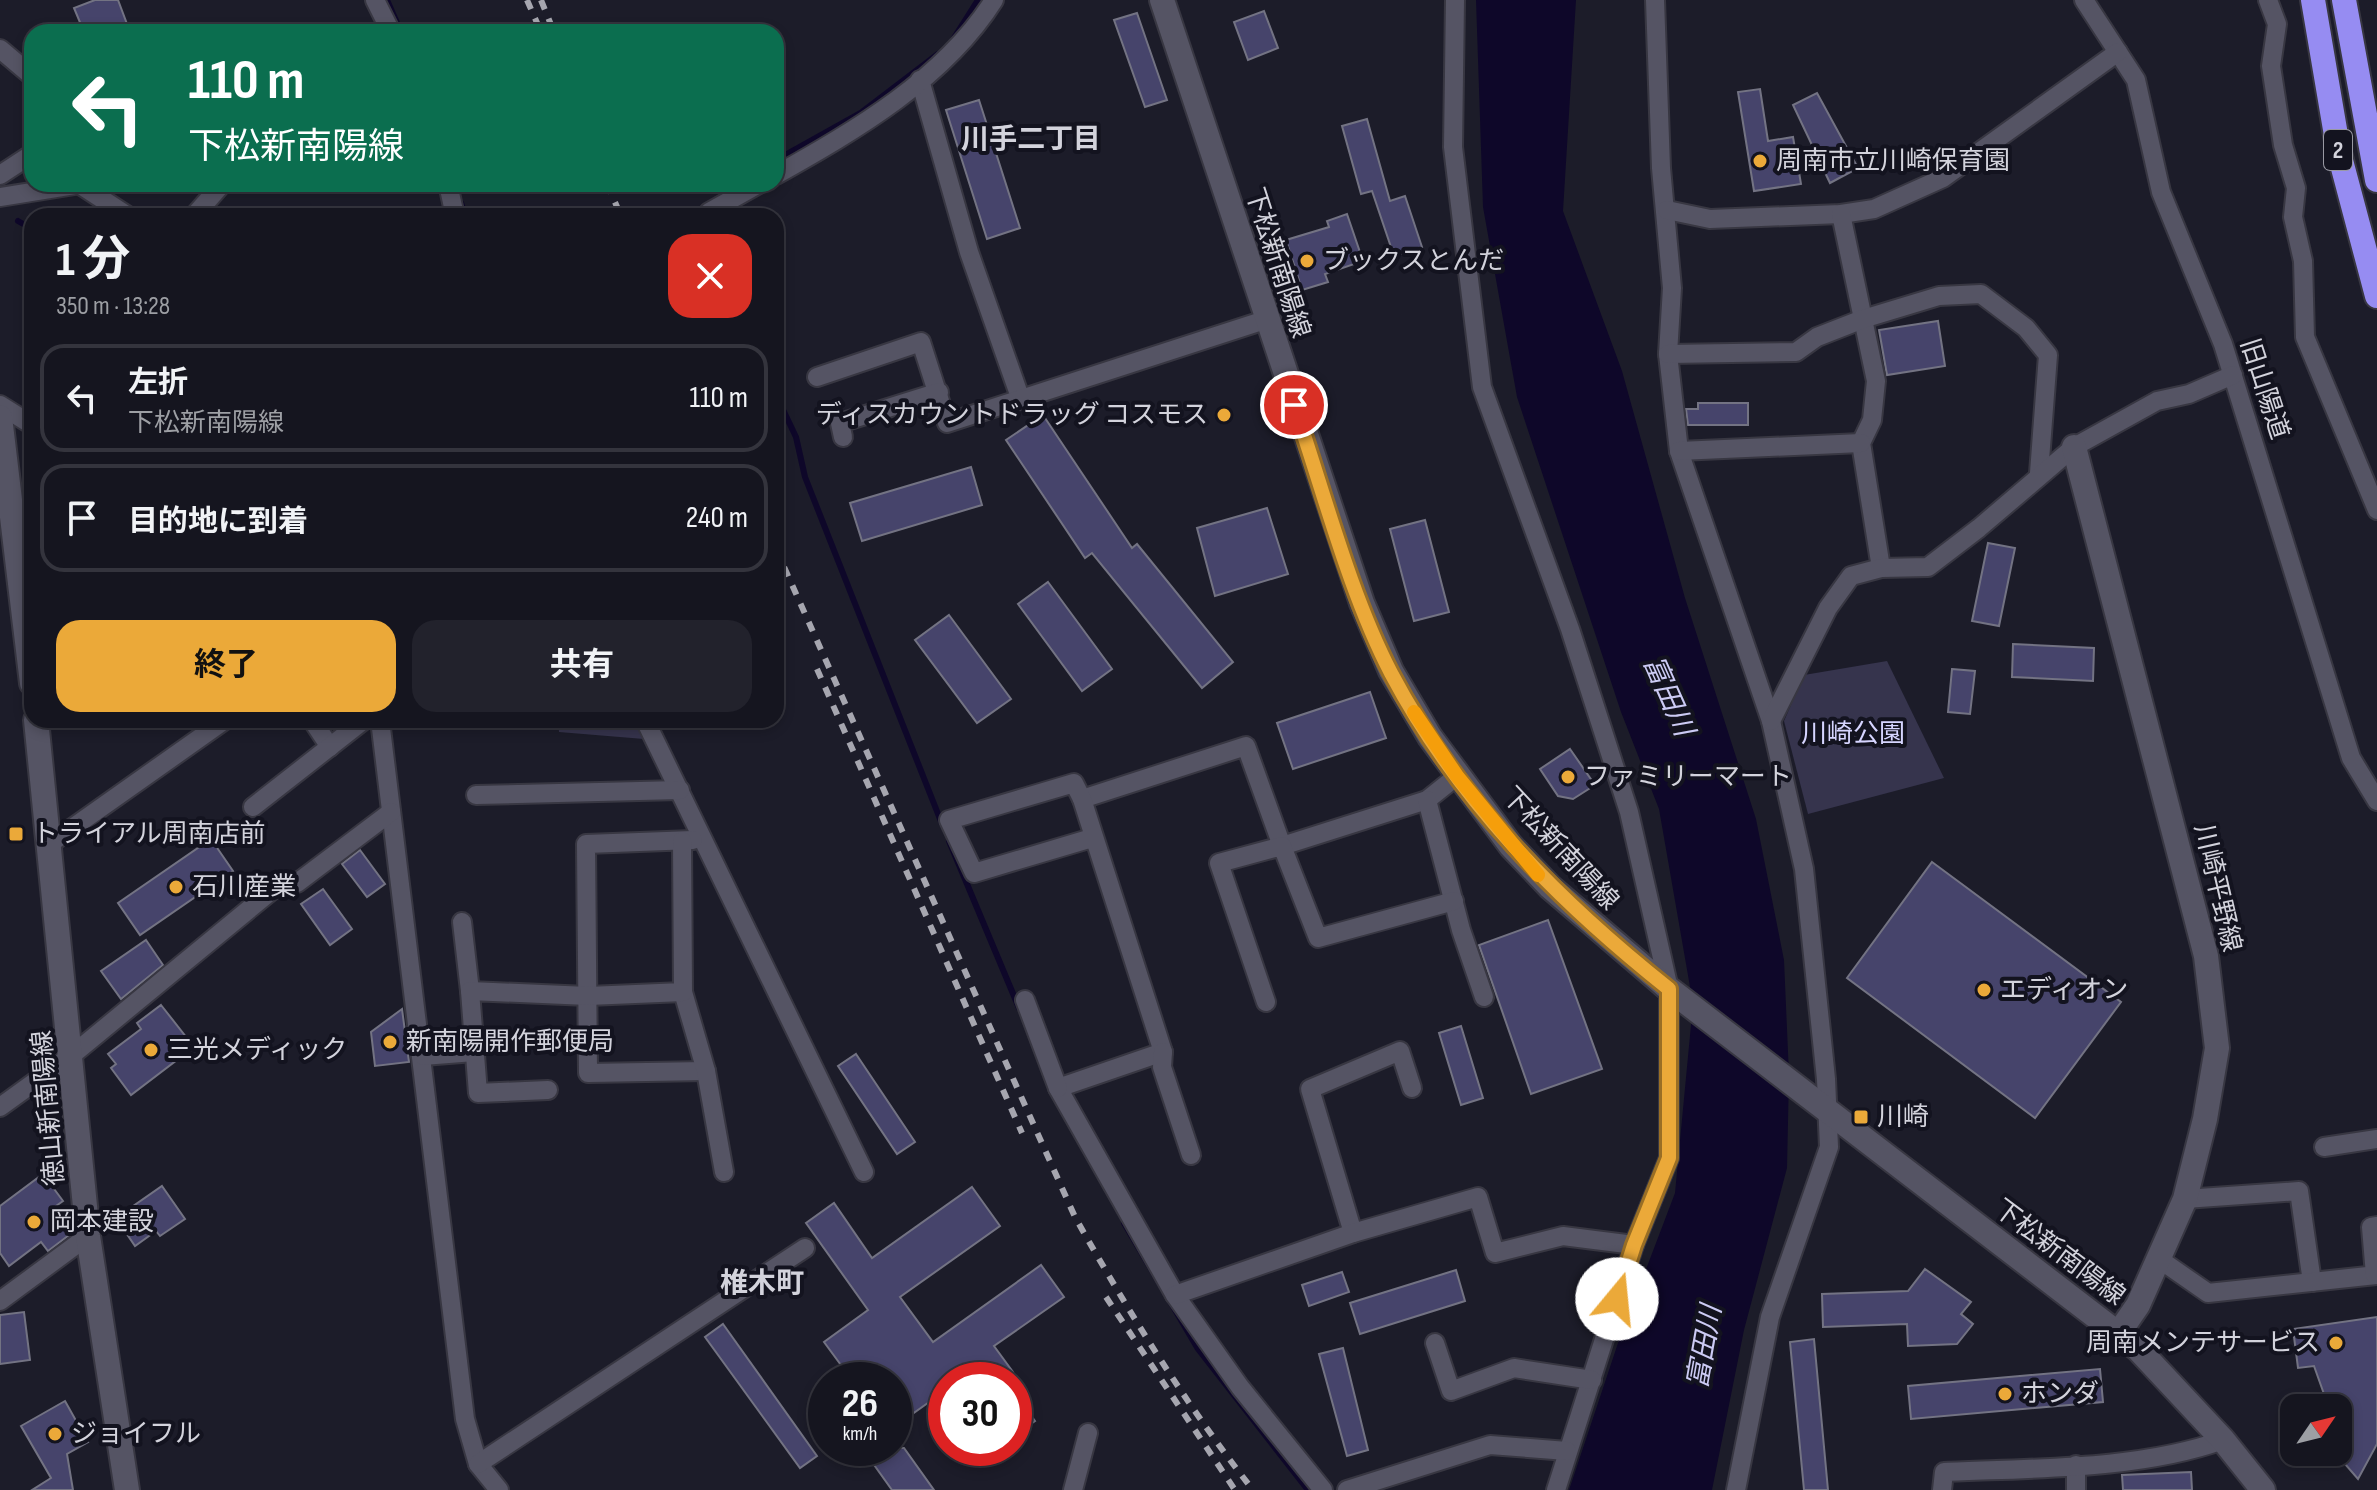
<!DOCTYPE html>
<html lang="ja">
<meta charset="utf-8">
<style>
body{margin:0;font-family:"Sofia Sans Condensed","Noto Sans JP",sans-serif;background:#22222c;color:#f1f3f6;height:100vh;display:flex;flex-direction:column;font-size:30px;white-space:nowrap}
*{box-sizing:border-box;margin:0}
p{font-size:26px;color:#9d9fa4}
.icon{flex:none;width:44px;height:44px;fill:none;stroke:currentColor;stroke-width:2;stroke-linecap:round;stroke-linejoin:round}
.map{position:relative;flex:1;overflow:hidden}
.side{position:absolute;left:24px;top:208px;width:760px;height:520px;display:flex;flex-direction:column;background:#15151f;border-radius:24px;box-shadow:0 4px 12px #0003,0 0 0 2px #34343d}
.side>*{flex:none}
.top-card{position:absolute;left:24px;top:24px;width:760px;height:168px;border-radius:24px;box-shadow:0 4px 12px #0003,0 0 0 2px #34343d;background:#0b6e4f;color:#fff;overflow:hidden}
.needle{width:52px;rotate:55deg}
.fabs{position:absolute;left:2280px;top:1394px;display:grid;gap:16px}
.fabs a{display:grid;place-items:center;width:72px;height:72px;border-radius:16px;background:#15151f;box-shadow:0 4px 12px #0003,0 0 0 2px #34343d;font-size:40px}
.speed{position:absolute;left:808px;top:1362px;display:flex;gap:16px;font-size:40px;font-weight:700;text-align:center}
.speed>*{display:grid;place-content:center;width:104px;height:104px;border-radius:50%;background:#15151f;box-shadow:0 4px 12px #0003,0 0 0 2px #34343d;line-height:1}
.speed small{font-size:20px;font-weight:400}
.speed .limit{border:12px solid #d22;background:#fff;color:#111}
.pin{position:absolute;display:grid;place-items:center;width:68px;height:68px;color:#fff;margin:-34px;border:4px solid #fff;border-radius:50%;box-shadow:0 2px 8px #0007}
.me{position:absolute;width:88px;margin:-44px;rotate:17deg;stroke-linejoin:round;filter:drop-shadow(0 0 6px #0008)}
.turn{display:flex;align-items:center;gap:28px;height:168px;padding:0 32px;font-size:36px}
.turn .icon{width:104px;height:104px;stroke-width:2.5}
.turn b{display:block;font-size:56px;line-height:68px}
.round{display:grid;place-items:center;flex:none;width:84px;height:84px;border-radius:24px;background:#22222c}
.headline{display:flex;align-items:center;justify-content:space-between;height:136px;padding:0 32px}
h1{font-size:48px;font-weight:700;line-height:60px}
.primary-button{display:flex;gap:16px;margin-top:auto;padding:16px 32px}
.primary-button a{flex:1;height:92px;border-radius:24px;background:#eba939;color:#111;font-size:32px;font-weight:700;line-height:92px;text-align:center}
.primary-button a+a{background:#22222c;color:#f1f3f6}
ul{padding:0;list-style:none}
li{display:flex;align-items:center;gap:24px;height:108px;margin:0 16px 12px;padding:0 16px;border:4px solid #34343d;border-radius:24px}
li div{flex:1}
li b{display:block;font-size:30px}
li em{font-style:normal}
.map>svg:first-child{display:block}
.green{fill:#36344d}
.water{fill:#0e0729}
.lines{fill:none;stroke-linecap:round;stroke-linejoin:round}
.stream{stroke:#0e0729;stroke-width:6}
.building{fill:#46446b;stroke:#737383;stroke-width:2}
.street-casing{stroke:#383742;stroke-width:22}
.secondary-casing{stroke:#383742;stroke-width:28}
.highway-casing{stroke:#383742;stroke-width:28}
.street{stroke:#555464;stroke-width:18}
.secondary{stroke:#555464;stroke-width:24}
.highway{stroke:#968cf2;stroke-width:24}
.rail{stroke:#a6a6af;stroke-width:6;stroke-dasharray:10 10;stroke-linecap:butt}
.route-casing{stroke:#996e25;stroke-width:20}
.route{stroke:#eba939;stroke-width:14}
.slow{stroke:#f59e0b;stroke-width:14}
.poi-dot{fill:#eba939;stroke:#13131f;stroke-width:3}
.labels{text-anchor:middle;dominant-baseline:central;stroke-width:8;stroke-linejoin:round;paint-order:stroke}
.shield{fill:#13131f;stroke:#9999a3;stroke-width:2}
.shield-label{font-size:24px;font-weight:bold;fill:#d3d3dc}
.poi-label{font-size:26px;fill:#d3d3dc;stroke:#13131f;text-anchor:start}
.street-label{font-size:26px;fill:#d3d3dc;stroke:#13131f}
.park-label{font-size:26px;fill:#d6d5ff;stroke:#13131f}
.neighbourhood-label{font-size:28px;font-weight:bold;fill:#d3d3dc;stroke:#13131f}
.water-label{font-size:28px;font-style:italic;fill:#cccbf4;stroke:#13131f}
</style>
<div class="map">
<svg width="2377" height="1490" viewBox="0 0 2377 1490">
<rect width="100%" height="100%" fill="#1c1c29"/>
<g class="green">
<path d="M1887 661 1944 778 1808 814 1784 721 1804 675Z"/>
<path d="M558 720H635L644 739 559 732Z"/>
</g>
<path class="water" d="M1476 0H1576L1563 211 1622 371 1685 598 1756 819 1784 960 1789 1075 1787 1168 1744 1330 1712 1490H1569L1618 1343 1675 1193 1693 1004 1659 809 1621 712 1517 397 1483 207Z"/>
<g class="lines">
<g class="stream">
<path d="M387 0 401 32"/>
<path d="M952 41 978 0"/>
<path d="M776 160 862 112 938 54"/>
<path d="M726 193 739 184"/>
<path d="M461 203 465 216"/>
<path d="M693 216 706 206"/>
<path d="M18 221 32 229"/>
<path d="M776 395 796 437 805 477 942 824"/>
<path d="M949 841 1019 1008"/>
<path d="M1124 1223 1198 1349 1308 1490"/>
</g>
</g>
<g class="building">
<path d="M95 0H118L130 32H84L74 8Z"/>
<path d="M1264 11 1278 48 1248 60 1234 22Z"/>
<path d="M1137 13 1167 100 1145 107 1114 20Z"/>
<path d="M1760 89 1768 141 1793 137 1801 184 1754 191 1738 92Z"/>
<path d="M1817 93 1858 168 1830 183 1793 105Z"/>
<path d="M979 100 1020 228 987 239 946 110Z"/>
<path d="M1367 119 1390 201 1405 196 1422 247 1394 256 1372 191 1361 194 1342 126Z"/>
<path d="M1347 214 1363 261 1325 274 1328 282 1302 290 1286 240 1329 227 1327 221Z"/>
<path d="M1938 321 1945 366 1887 375 1879 330Z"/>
<path d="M1698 403H1748V425H1688L1686 409H1698Z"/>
<path d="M1043 415 1132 548 1137 544 1233 662 1202 688 1092 553 1085 558 1006 440Z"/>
<path d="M971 467 982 505 862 541 850 503Z"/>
<path d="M1267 508 1288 574 1215 596 1197 528Z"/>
<path d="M1425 520 1449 612 1414 621 1390 529Z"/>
<path d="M1988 543 2015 548 1999 626 1972 621Z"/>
<path d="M1048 582 1112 669 1082 691 1018 604Z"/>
<path d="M949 615 1011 699 977 723 915 640Z"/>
<path d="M2013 644 2094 648 2093 681 2012 677Z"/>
<path d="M1952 669 1975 671 1970 714 1948 712Z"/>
<path d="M1370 692 1386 738 1293 769 1277 723Z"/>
<path d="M1570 749 1595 785 1573 799 1558 796 1540 769Z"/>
<path d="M211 839 233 871 140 935 118 903Z"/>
<path d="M360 850 385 884 367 897 342 864Z"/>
<path d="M1932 862 2121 1002 2035 1118 1847 978Z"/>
<path d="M323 889 352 929 330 945 301 904Z"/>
<path d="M1548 920 1602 1069 1531 1094 1479 945Z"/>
<path d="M146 940 163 965 121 999 101 971Z"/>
<path d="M161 1005 194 1047 131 1095 111 1068 116 1064 108 1054 141 1029 137 1023Z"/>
<path d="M402 1009 409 1062 375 1066 371 1032Z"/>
<path d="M1461 1026 1483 1098 1461 1105 1439 1033Z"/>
<path d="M856 1054 915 1142 897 1154 838 1066Z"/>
<path d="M43 1174 63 1201 56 1206 73 1232 48 1251 41 1242 9 1266 0 1253V1206Z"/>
<path d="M162 1186 185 1219 160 1236 156 1231 135 1246 116 1218Z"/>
<path d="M972 1187 1000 1226 900 1297 933 1342 1041 1265 1064 1297 994 1346 1013 1372 1002 1380H946V1390L894 1427V1380H852L824 1342 868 1310 806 1223 834 1203 872 1258Z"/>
<path d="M1925 1269 1971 1302 1961 1314 1973 1324 1957 1344 1908 1346 1907 1324 1823 1327 1822 1294 1908 1291Z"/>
<path d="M1456 1270 1465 1301 1360 1334 1350 1303Z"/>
<path d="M1342 1272 1349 1292 1309 1306 1302 1285Z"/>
<path d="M24 1312 30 1360 0 1364V1315Z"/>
<path d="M2377 1317V1444L2358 1479 2338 1456V1408H2329L2314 1366 2298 1368 2293 1329Z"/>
<path d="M723 1324 817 1456 800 1468 705 1337Z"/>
<path d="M1814 1339 1828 1490H1804L1790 1342Z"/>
<path d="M1343 1348 1368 1450 1347 1456 1319 1354Z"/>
<path d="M2100 1369 2103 1402 1911 1419 1908 1386Z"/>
<path d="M1014 1392 1035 1421 1014 1436Z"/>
<path d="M65 1401 88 1442 67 1454 73 1490H32L51 1478 21 1426Z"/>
<path d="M862 1448H904L934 1490H892Z"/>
<path d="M2191 1472 2192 1490H2123L2122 1475Z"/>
</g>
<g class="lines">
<defs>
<g id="street">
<path d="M375 0 391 32"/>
<path d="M1455 0 1453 147 1482 387 1570 629 1629 812 1669 989V1158L1634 1245 1556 1490"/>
<path d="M1655 0 1661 168 1672 288 1668 354 1679 451 1771 721 1804 869 1826 1079 1829 1147 1770 1317 1736 1490"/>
<path d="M2084 0 2136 80 2161 192 2223 344 2351 758 2377 801"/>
<path d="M2268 0 2277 24 2271 66 2283 145 2296 188 2293 217 2303 261 2305 337 2377 510"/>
<path d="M0 49 32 76"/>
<path d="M920 80 969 252 1021 400"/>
<path d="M0 175 32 154"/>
<path d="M776 175C856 130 944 79 994 0"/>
<path d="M79 184 128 216"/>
<path d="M448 184 455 216"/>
<path d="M0 197 81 184"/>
<path d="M1667 210 1710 219 1841 214 1874 209 1943 178 2118 52"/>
<path d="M709 212 759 184"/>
<path d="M1841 214 1876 381 1872 420 1861 443 1881 568"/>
<path d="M194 216 222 184"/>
<path d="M1668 354 1796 352 1817 337 1863 319 1939 296 1981 294 2026 328 2048 355 2039 473"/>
<path d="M817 377 921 342 947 423 1265 320"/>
<path d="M0 405 32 425"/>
<path d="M843 437 840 423 939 392"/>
<path d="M1679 451 1861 443"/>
<path d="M312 720 330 747"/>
<path d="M380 720 465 1419 478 1464 499 1490"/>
<path d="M645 720 864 1172"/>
<path d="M1771 721 1828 608 1851 576 1881 568 1928 567 1979 528 2074 447 2157 401 2189 394 2233 375"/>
<path d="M476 795 680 790"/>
<path d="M1082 799 1246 746 1282 846 1427 800 1457 776"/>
<path d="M1427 800 1461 930 1484 997"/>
<path d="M253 807 364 720"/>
<path d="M1092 838 974 873 949 820 1074 783 1082 799 1163 1052 1058 1088 1175 1295 1240 1387 1323 1490"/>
<path d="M693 840 586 844 588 1073 706 1071"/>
<path d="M51 843 225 720"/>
<path d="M462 922 470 991"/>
<path d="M683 992 706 1071 724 1172"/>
<path d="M1025 1000 1058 1088"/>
<path d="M1266 1002 1219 863 1282 846 1318 938 1454 901"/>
<path d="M1163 1052 1162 1067 1191 1155"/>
<path d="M423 1056 474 1052"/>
<path d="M548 1090 478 1093 470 991 588 996 683 992 682 841"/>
<path d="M0 1107 72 1055 276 887 297 883 391 812"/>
<path d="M2324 1147 2377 1139"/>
<path d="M2185 1199 2299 1191 2312 1282"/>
<path d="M1353 1233 1310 1089 1400 1051 1412 1088"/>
<path d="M2159 1259 2208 1293 2377 1275"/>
<path d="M2375 1275 2371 1227 2377 1226"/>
<path d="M1175 1295 1353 1233 1478 1197 1495 1253 1563 1236 1634 1245"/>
<path d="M0 1301 88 1236"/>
<path d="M1435 1343 1451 1391 1514 1368 1592 1380"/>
<path d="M478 1464 805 1248"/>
<path d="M2076 1465V1490"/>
<path d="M1073 1490 1088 1433"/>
<path d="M1347 1490 1490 1445 1567 1451"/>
<path d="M1942 1490 1944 1472C2033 1468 2139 1470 2223 1440"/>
</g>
<g id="secondary">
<path d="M1162 0 1362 603 1391 671 1430 737 1511 846 1550 887 1669 989 2138 1349 2223 1440 2263 1490"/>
<path d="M0 417 32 683"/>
<path d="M2074 447 2206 956 2217 1048 2205 1119 2185 1199 2138 1305 2118 1334"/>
<path d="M36 720 88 1236 127 1490"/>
</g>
<g id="highway">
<path d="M2313 0 2339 153 2377 296"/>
<path d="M2344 0 2377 180"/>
</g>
</defs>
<use href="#street" class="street-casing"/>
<use href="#secondary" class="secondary-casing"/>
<use href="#highway" class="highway-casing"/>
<use href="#street" class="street"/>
<use href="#secondary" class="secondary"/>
<use href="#highway" class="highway"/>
<g class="rail">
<path d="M527 0 541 32"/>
<path d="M541 0 554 32"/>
<path d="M607 184 621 216"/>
<path d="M776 549 1075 1217C1128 1311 1186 1405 1253 1490"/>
<path d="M817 669 1022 1133"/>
<path d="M1106 1297 1235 1490"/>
</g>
</g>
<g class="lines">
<defs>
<path id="route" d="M1294 405C1324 492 1349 592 1391 673 1458 800 1557 900 1669 989V1158L1634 1245 1617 1299"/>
</defs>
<use href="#route" class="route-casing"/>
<use href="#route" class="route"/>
<path class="slow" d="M1414 712 1457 776 1538 875"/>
</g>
<g class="poi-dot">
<circle cx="1760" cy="161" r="8"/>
<circle cx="1307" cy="261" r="8"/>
<circle cx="1224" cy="415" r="8"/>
<circle cx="1568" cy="777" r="8"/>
<rect x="8" y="826" width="16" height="16" rx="4"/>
<circle cx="176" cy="887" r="8"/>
<circle cx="1984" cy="990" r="8"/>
<circle cx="390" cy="1042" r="8"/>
<circle cx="151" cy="1050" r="8"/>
<rect x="1853" y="1109" width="16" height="16" rx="4"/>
<circle cx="34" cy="1222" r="8"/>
<circle cx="2336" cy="1343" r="8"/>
<circle cx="2005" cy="1394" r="8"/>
<circle cx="55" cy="1434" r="8"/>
</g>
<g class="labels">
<rect class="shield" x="2324" y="130" width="28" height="40" rx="6"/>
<g class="shield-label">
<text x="2338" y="150">2</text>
</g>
<g class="poi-label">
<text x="1776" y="161">周南市立川崎保育園</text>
<text x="1323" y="261">ブックスとんだ</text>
<text x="1208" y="415" text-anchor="end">ディスカウントドラッグ コスモス</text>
<text x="1584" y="777">ファミリーマート</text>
<text x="32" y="834">トライアル周南店前</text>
<text x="192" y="887">石川産業</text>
<text x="2000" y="990">エディオン</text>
<text x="406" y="1042">新南陽開作郵便局</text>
<text x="167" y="1050">三光メディック</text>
<text x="1877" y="1117">川崎</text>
<text x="50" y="1222">岡本建設</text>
<text x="2320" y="1343" text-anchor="end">周南メンテサービス</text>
<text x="2021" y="1394">ホンダ</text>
<text x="71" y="1434">ジョイフル</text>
</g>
<g class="street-label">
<text transform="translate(1277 263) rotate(72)">下松新南陽線</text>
<text transform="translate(2264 389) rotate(72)">旧山陽道</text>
<text transform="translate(1560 849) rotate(47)">下松新南陽線</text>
<text transform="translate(2217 888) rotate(77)">川崎平野線</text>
<text transform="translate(49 1108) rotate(-95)">徳山新南陽線</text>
<text transform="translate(2059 1253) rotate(37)">下松新南陽線</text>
</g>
<g class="park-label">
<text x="1853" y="734">川崎公園</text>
</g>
<g class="neighbourhood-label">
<text x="1031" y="139">川手二丁目</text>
<text x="762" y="1283">椎木町</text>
</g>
<g class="water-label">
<text transform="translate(1668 696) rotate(66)">富田川</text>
<text transform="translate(1705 1347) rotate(-80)">富田川</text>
</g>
</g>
</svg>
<div class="fabs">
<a><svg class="needle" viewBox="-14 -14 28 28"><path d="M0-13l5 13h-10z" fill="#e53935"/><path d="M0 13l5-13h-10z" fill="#9d9fa4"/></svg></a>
</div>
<div class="speed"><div>26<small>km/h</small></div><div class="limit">30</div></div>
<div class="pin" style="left:1294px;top:405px;background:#d93025"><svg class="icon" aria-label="arrive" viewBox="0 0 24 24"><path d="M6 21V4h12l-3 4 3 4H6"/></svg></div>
<svg class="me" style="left:1617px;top:1299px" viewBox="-20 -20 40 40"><circle r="19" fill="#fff"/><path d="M0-13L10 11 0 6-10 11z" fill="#eba939"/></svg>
<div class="top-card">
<div class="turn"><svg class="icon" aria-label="left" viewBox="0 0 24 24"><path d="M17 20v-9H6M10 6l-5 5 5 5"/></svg><div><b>110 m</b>下松新南陽線</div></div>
</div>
<section class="side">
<div class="headline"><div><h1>1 分</h1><p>350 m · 13:28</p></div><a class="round" style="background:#d93025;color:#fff"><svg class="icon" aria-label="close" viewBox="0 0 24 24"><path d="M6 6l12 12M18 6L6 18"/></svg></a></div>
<ul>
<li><svg class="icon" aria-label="left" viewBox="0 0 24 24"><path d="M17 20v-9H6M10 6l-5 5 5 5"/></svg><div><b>左折</b><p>下松新南陽線</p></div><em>110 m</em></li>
<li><svg class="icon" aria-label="arrive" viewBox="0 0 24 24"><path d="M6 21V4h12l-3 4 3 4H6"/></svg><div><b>目的地に到着</b></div><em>240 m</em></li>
</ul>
<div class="primary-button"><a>終了</a><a>共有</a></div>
</section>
</div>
